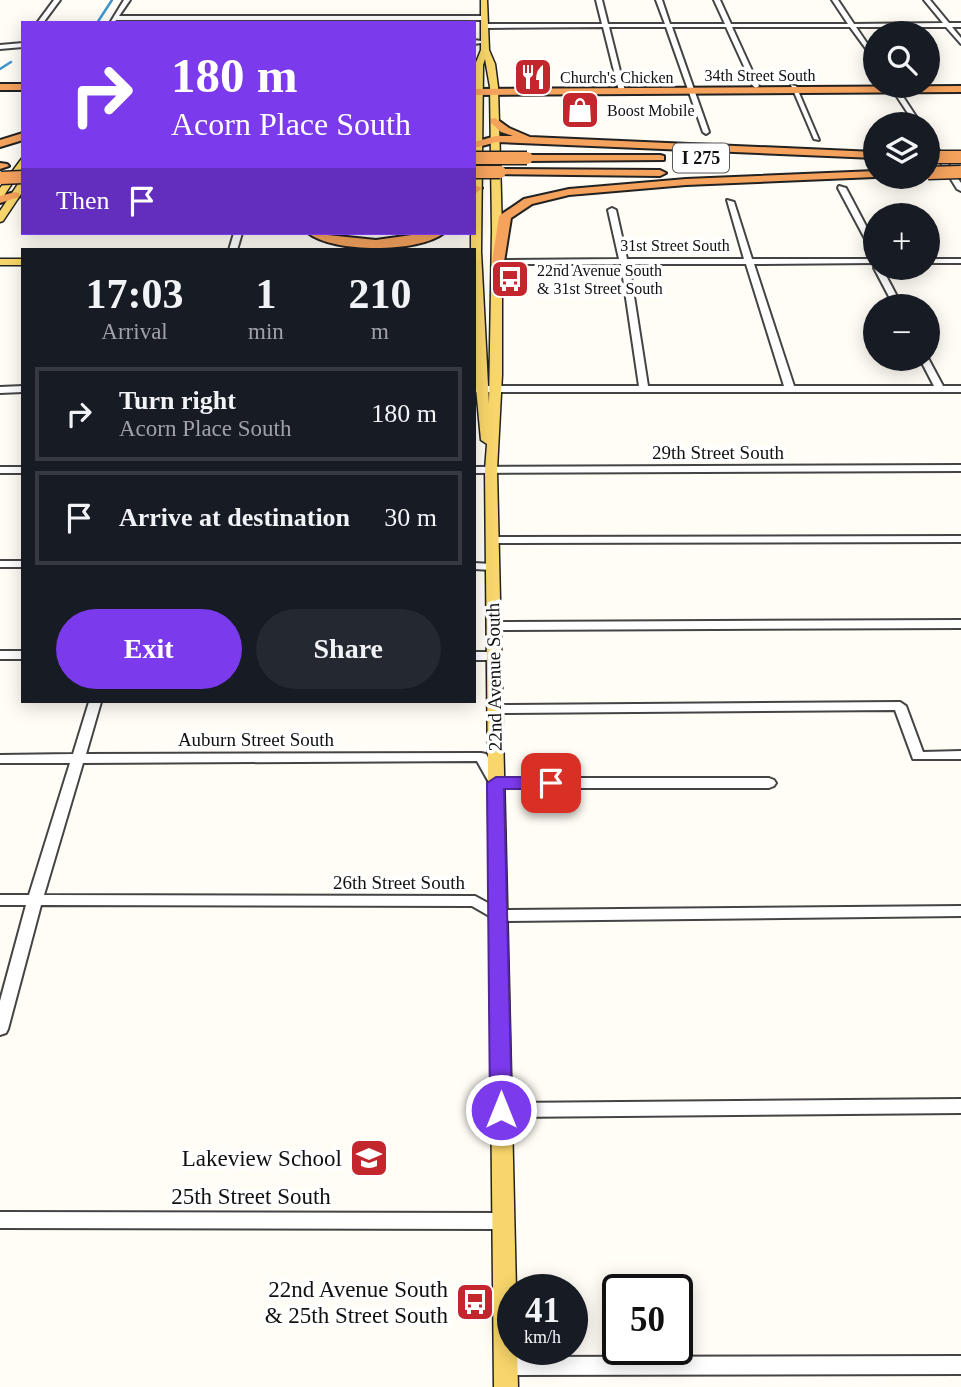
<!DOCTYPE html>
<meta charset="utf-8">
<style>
body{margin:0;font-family:Georgia,serif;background:#242831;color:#f1f3f6;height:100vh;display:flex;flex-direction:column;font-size:26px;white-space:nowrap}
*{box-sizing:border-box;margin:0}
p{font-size:23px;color:#9ea1a6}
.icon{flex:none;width:38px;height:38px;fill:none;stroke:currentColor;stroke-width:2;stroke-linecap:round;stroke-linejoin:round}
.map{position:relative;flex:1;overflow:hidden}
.side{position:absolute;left:21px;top:248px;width:455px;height:455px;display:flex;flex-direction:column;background:#171b24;border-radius:0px;box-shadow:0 4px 18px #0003}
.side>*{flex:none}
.hud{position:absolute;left:21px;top:21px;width:455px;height:214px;border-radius:0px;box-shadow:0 4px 18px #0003;background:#7c3aed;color:#fff;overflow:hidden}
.controls{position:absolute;left:863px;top:21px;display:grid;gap:14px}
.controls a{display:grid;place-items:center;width:77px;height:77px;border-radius:50%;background:#171b24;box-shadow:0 4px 18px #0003;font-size:35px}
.speed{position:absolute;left:497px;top:1274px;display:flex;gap:14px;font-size:35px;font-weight:700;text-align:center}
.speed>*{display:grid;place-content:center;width:91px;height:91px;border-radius:50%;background:#171b24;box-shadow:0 4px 18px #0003;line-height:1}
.speed small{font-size:18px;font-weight:400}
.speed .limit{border:4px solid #111;border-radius:10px;background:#fff;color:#111}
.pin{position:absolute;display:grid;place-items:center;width:60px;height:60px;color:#fff;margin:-30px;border-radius:14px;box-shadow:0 4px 10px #0006}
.me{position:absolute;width:77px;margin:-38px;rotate:0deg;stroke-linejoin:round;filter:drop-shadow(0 0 5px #0008)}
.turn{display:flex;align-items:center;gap:24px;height:147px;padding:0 35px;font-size:32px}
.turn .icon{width:91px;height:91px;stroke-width:2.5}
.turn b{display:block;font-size:49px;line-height:60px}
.then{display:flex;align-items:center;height:66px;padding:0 35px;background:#0003;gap:14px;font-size:26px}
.eta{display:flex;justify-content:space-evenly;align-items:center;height:119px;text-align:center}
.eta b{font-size:42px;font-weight:700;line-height:49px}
.button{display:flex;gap:14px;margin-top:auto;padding:14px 35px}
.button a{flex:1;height:80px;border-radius:42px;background:#7c3aed;color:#fff;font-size:28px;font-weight:700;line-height:80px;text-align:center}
.button a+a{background:#242831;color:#f1f3f6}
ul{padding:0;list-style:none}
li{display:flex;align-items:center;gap:21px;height:94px;margin:0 14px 10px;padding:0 21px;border:4px solid #363941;border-radius:0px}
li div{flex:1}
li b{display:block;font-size:26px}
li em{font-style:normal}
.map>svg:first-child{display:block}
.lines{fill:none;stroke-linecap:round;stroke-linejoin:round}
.stream{stroke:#3f96cf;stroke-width:2.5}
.minor-casing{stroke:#444;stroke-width:4}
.major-casing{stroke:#222;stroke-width:3}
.highway-casing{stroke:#222;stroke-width:4}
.minor{fill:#fff;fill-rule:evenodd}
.major{fill:#f9d66b;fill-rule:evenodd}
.highway{fill:#f5a25d;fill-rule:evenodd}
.highway-bridge-far1-casing{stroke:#222;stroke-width:11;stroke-linecap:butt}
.highway-bridge-casing{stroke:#222;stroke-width:15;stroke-linecap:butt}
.highway-bridge-far1{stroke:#f5a25d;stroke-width:10}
.highway-bridge{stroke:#f5a25d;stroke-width:12}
.route{fill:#7c3aed;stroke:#51269a;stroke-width:2}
.labels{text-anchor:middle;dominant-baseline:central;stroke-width:7;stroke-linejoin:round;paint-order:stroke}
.far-street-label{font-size:16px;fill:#111;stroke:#fff}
.far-poi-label{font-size:16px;fill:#111;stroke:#fff;text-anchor:start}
.shield{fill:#fff;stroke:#585858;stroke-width:2}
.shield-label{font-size:18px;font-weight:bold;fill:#111}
.street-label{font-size:19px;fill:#111;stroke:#fff}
.near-poi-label{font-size:23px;fill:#111;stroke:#fff;text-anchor:end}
.near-street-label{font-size:23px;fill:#111;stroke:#fff}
</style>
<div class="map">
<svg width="961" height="1387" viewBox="0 0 961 1387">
<rect width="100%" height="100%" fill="#fffdf5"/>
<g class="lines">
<g class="stream">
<path d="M97 23 112 0"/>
<path d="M0 69 11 62"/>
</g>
<defs>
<g id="minor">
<path d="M54 0H60L43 23H37Z"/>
<path d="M124 0H130L119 16H484L487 18 484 20H116L114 23H110Z"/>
<path d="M596 0H602L608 24H665L656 0H662L670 24H725L714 0H720L731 24H848L832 0H838L854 24 943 23 924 0H930L949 23H961V27H952L961 38V44L946 27H856L875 55V61L850 27H732L759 86 756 88 753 86 726 27H672L709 132 706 134 703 132 666 27H609L625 91 622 93 619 91 603 27 485 28 482 26 485 24H602Z"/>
<path d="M474 40 488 42 474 44Z"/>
<path d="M23 43V47L0 49V45Z"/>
<path d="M791 85 796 86 819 140 814 139Z"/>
<path d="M890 86H896L921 124H915Z"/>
<path d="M928 136 930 137 961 183V191L957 189 928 142Z"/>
<path d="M839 186 846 188 875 243V252L871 250 838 188Z"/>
<path d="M727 200 734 202 752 259H875V263L754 264 794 386H934L920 359 928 358 943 386H961V392H474V386H639L621 264H498L494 262 498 260 619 259 608 210 612 208 616 210 627 259H744ZM629 264H746L784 386H648Z"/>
<path d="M234 233H242L237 250H229Z"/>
<rect x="928" y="259" width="33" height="4"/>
<path d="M875 267 882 268 902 306H894L874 268Z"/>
<path d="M23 386V392L0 393V387Z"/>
<path d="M961 465V471L474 473V467Z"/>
<rect x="0" y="467" width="23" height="6"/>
<path d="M961 536V542L492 543 487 540 492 537Z"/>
<rect x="0" y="561" width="23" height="6"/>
<path d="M474 563 492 564 498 567 492 570 474 569Z"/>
<path d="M961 620V628L493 630 487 626 493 622Z"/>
<rect x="0" y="651" width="23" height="8"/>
<path d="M474 652H494L500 656 494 660H474Z"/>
<path d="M89 702H101L86 754 481 753 486 754 500 778H769L774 780 776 783 774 786 769 788H496L491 786 477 761 83 763 44 895 475 896 501 910 961 906V916L498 921 472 906 41 905 8 1029 6 1033 0 1035V1001L26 905H0V895H29L70 763H0V755L73 754Z"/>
<path d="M900 702 906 706 923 752 961 751V759H913L895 710 495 713 489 709 495 705Z"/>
<path d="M961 1099V1113L501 1117 495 1115 493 1110 495 1105 501 1103Z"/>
<path d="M0 1212 503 1213 509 1215 512 1221 509 1227 503 1229 0 1228Z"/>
<path d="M961 1356V1374L505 1375 498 1373 496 1366 498 1359 505 1357Z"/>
</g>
<g id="major">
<path d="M481 0H487L489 50 495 64 498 87 502 231V375L497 470 516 1290H513V1349H517L518 1387H494L485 470 487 444 481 440 474 367V250H471V233H474L475 65 481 50ZM485 59 490 87 492 231 489 404 481 252 483 65Z"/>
<path d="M23 157V167L3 197 0 198V188Z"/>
<path d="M23 180V191L3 221 0 222V211L20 181Z"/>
<rect x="0" y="259" width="23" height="6"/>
</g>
<g id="highway">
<rect x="0" y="84" width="23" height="6"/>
<path d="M961 86V92L474 95V89Z"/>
<path d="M495 118 509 128 530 137 875 152V158L497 142 474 148V142L496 136H513L501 132 491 123V119Z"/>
<path d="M23 133V140L0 147V140Z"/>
<path d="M660 155 664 156V160L527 161 522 158 527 155Z"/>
<path d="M0 163 7 164 9 166 0 169Z"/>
<path d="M500 169 660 170 666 173 660 176 496 174V170Z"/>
<path d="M875 171V177H877H875L686 185 569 195 532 204 511 218 504 262 498 266 492 262 499 216 524 199 569 189 686 179Z"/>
<path d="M474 185 482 188 474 195Z"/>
<path d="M15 192 19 193V197L0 203V196Z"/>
<path d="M308 233 376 240 426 233H444C419 253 333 253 308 233Z"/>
</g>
</defs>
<use href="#minor" class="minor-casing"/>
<use href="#major" class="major-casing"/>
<use href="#highway" class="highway-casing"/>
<use href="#minor" class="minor"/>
<use href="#major" class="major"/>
<use href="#highway" class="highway"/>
<defs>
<g id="highway-bridge-far1">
<path d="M928 157H961"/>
<path d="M474 158H527"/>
</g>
<g id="highway-bridge">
<path d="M928 157H961"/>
<path d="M474 158H527"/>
<path d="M474 172H500"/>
<path d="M928 173 961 172"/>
<path d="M1 178 23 177"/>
</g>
</defs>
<use href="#highway-bridge-far1" class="highway-bridge-far1-casing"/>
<use href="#highway-bridge" class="highway-bridge-casing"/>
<use href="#highway-bridge-far1" class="highway-bridge-far1"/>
<use href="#highway-bridge" class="highway-bridge"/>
</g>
<path class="route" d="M496 777H551L559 783 551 789H504L512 1110 509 1116 501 1119 494 1116 490 1110 487 783Z"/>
<defs>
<symbol id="restaurant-square" viewBox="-11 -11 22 22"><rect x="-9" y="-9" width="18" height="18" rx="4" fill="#c4262e" stroke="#fff"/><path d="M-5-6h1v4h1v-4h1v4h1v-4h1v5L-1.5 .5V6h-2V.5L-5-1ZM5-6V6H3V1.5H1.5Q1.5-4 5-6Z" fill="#fff"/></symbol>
<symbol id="shop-square" viewBox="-11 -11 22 22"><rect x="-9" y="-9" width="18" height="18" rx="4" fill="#c4262e" stroke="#fff"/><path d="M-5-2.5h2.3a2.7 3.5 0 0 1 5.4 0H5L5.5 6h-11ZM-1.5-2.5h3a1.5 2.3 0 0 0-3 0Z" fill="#fff"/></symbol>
<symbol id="bus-square" viewBox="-11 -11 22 22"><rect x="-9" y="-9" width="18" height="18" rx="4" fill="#c4262e" stroke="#fff"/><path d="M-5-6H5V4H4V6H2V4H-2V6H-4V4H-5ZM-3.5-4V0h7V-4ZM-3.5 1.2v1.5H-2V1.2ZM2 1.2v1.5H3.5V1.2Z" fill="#fff"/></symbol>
<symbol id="school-square" viewBox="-11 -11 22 22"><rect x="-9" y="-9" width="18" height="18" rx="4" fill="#c4262e" stroke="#fff"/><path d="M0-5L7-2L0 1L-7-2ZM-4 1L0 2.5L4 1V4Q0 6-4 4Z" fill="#fff"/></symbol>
</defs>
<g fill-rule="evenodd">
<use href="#restaurant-square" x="511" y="55" width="44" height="44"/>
<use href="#shop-square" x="558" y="88" width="44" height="44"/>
<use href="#bus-square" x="488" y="257" width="44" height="44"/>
<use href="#school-square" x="347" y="1136" width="44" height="44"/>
<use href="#bus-square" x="453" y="1280" width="44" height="44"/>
</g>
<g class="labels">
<g class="far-street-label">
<text x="760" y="75">34th Street South</text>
<text x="675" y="245">31st Street South</text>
</g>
<g class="far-poi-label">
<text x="560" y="77">Church's Chicken</text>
<text x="607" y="110">Boost Mobile</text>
<text x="537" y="270">22nd Avenue South<tspan x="537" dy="18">&amp; 31st Street South</tspan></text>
</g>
<rect class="shield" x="673" y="143.5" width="56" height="29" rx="5"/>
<g class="shield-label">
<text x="701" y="158">I 275</text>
</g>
<g class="street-label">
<text x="718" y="452">29th Street South</text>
<text transform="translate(494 677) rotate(-91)">22nd Avenue South</text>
<text x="256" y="739">Auburn Street South</text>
<text x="399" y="882">26th Street South</text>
</g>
<g class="near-poi-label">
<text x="342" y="1158">Lakeview School</text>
<text x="448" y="1289">22nd Avenue South<tspan x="448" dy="26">&amp; 25th Street South</tspan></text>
</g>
<g class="near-street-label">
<text x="251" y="1196">25th Street South</text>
</g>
</g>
</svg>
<div class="controls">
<a><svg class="icon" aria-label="search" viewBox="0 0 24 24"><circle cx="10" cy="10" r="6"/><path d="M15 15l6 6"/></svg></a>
<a><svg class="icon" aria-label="layers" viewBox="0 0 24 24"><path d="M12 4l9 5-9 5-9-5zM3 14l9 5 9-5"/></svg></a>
<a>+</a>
<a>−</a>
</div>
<div class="speed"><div>41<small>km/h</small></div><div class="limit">50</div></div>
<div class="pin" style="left:551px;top:783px;background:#d93025"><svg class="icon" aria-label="arrive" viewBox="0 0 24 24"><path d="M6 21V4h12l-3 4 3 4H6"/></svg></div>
<svg class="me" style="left:501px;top:1110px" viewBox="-20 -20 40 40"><circle r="17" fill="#7c3aed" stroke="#fff" stroke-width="3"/><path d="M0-11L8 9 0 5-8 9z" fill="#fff"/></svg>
<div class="hud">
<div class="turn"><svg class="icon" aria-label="right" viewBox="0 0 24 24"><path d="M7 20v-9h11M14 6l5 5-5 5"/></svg><div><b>180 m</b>Acorn Place South</div></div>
<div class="then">Then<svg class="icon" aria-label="arrive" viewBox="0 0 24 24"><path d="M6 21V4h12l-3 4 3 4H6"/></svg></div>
</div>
<section class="side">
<div class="eta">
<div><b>17:03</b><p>Arrival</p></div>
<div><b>1</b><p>min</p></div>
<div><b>210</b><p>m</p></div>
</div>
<ul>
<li><svg class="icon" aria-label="right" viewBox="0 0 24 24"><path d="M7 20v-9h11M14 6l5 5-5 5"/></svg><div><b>Turn right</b><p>Acorn Place South</p></div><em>180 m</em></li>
<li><svg class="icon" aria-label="arrive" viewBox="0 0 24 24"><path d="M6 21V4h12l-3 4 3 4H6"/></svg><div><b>Arrive at destination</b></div><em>30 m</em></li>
</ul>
<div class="button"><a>Exit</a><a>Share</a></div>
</section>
</div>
